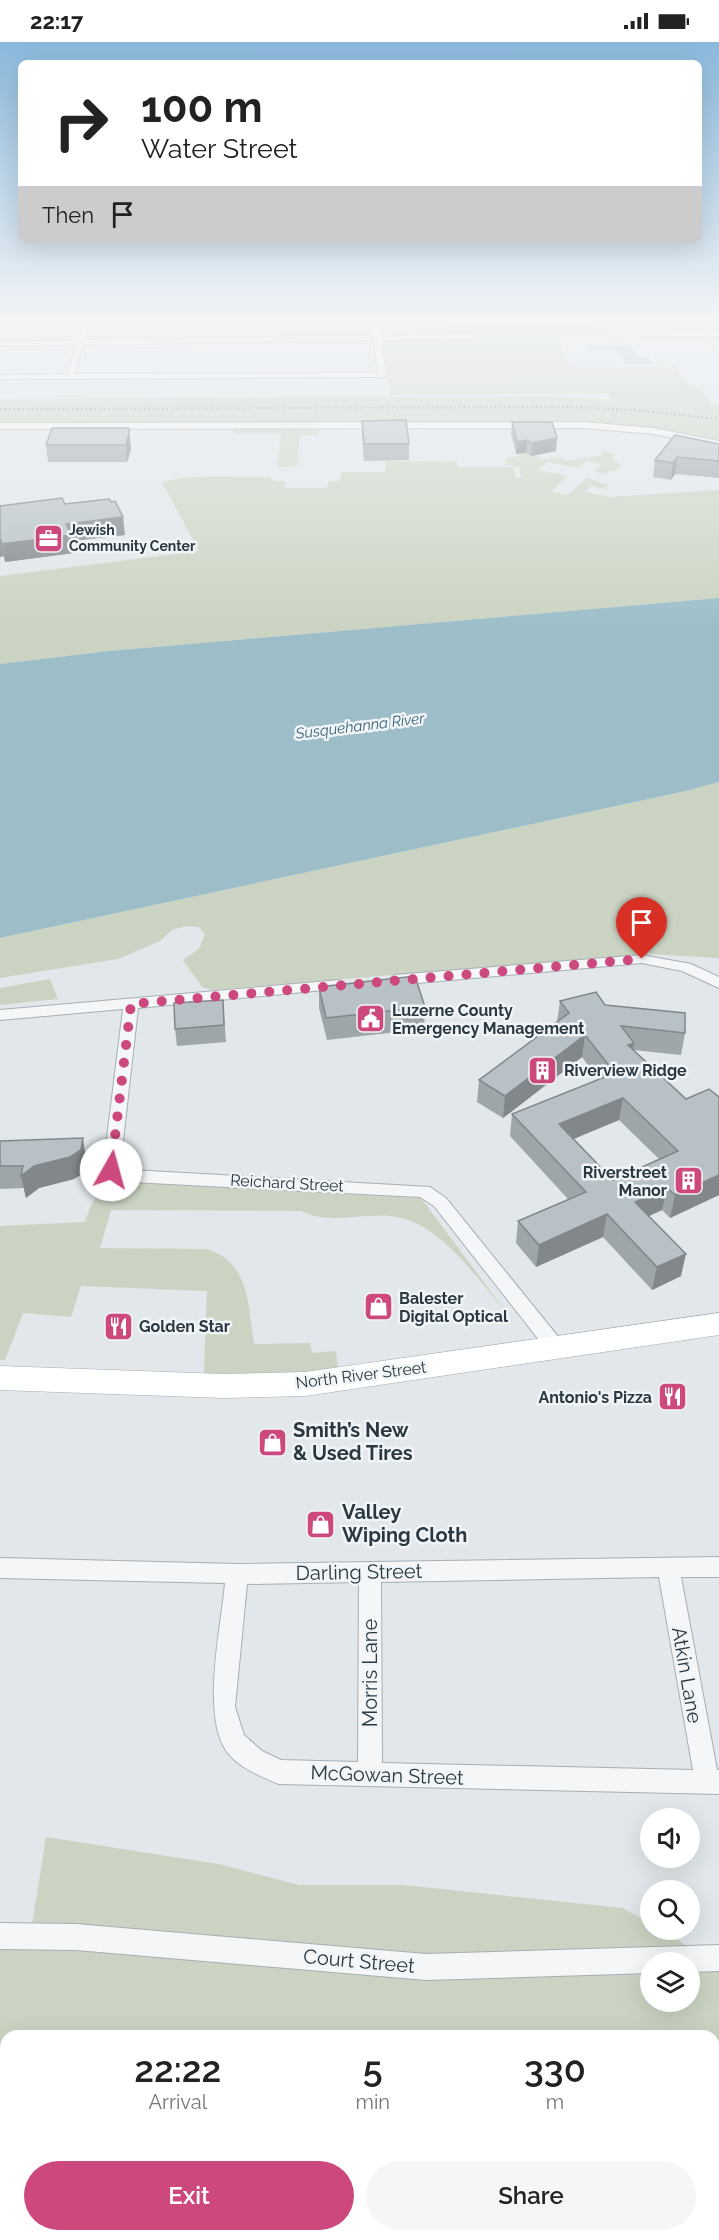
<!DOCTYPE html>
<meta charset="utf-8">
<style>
body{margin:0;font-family:Raleway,sans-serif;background:#f6f6f6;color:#222;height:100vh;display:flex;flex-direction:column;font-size:22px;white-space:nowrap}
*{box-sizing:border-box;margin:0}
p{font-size:20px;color:#767676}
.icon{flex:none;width:33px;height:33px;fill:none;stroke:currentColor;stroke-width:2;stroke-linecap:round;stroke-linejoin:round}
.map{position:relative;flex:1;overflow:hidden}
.drawer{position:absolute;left:0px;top:1988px;width:720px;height:212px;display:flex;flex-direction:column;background:#fff;border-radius:18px 18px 0 0;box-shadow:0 6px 24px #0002}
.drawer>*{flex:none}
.hud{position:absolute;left:18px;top:18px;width:684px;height:183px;border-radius:9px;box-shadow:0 6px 24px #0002;background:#fff;color:#222;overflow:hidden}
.controls{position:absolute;left:640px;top:1766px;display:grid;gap:12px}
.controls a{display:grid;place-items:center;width:60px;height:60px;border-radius:50%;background:#fff;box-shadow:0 6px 24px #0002;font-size:30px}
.pin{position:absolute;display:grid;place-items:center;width:51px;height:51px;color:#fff;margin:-62px -26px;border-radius:50% 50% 50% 0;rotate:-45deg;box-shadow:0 0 6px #0007}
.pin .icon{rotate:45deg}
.me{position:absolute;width:66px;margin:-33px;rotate:7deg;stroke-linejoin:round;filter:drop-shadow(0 0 4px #0008)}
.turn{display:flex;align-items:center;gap:21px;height:126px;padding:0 24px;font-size:27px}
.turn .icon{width:78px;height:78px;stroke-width:2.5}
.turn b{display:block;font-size:42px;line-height:51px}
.then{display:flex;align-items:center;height:57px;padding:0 24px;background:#0003;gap:12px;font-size:22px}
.eta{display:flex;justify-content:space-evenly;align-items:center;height:102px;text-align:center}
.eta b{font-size:36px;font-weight:600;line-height:42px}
.primary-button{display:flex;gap:12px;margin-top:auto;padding:12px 24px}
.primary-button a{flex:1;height:69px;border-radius:36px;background:#cd487d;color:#fff;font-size:24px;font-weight:600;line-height:69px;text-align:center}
.primary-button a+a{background:#f6f6f6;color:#222}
.status{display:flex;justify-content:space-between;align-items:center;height:42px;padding:0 30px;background:#fff;direction:ltr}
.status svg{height:16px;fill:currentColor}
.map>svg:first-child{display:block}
.green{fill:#cbd4c2;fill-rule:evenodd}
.water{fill:#9dbec9}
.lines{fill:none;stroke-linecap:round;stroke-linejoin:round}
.street-casing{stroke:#a6afb4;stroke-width:2}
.primary-casing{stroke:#a1aeb5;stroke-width:1}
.street{fill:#f4f6f8;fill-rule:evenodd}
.primary{fill:#fff;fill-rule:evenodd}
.rail{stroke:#7b8a93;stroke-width:2;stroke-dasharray:1.5 3;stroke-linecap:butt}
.wall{fill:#9ea6aa;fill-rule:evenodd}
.shaded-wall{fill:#81878b}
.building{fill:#b8c1c6;stroke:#81878b;stroke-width:1.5;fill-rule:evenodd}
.route{stroke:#cd487d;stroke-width:10;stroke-dasharray:0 18}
.labels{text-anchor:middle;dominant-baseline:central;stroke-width:5;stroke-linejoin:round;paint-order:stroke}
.far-poi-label{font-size:14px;font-weight:bold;fill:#2a3841;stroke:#f1f5f7;text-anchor:start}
.far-water-label{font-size:15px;font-style:italic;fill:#346175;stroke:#f1f5f7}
.poi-label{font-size:16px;font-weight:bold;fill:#2a3841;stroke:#f1f5f7;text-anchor:start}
.street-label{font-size:16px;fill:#2a3841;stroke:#f1f5f7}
.near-poi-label{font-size:20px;font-weight:bold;fill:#2a3841;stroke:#f1f5f7;text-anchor:start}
.near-street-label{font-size:20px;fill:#2a3841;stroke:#f1f5f7}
</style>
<div class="status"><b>22:17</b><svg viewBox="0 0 49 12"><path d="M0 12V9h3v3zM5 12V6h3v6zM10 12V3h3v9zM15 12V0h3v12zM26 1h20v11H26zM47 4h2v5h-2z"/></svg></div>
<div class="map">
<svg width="719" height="2198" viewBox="0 0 719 2198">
<rect width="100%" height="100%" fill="#e1e7ea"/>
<g class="green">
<path d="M597 281 604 294 558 296 570 325 676 324 688 344 702 347 711 362 719 363V400L645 386 0 382V357L537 354 611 358 608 351 391 353 382 297 450 296 447 283Z"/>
<path d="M317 385 319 393H300L297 424 277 425 281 392H234V387L237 386Z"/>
<path d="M605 409 617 414 611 416 621 424 615 429 609 428 604 432 594 430 602 422 586 419 577 426 547 420 538 428 568 434 551 450 568 453 587 436 609 443 604 447 591 444 585 450 611 455 719 448V556L109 609 0 622V534L199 509 162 440C188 432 240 435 269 435L274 439H285V446H327L328 439H340L341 430H385L386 419 457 420 458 425H513L516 436H521L519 426 506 422 505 417 527 411 531 414 536 413 542 418 561 415 567 419 604 413 601 410Z"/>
<path d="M719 740V916L648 912 211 948 202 945 183 918 199 907 205 892 199 885 186 884 172 888 160 899 118 917 0 936V896L686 749Z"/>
<path d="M50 937 58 957 0 963V946Z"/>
<path d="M137 1141 421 1156 506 1270C478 1238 442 1183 397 1175 365 1169 331 1184 301 1169L111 1168 100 1206 206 1207C250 1219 248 1264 254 1302L310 1301 312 1311 336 1309 338 1327 298 1334 204 1331 207 1249 81 1244 71 1275 23 1271 5 1318H0V1184L85 1180C98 1143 101 1147 137 1141Z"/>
<path d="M46 1795 218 1822 299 1843H404L623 1866 651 1882V1887H659L719 1923V2198H0V1908H28ZM651 1920H690V1959H651ZM6 1994H714V2193H6Z"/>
</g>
<g class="water">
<path d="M631 303 638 316H650L653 322H625L618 308 589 309 587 304Z"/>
<path d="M719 556V740L686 749 0 896V622L109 609Z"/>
</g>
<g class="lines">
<defs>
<g id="street">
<path d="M83 277H91L85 298 373 293 370 277H378L380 293 470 292 474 294 470 296 381 298 386 333 382 335 0 337V333L68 332 76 303 0 304V300L77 298ZM373 298 378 331 75 332 83 303Z"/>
<path d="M597 277H605L612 291 704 290 695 277H703L711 290H719V294H714L719 301V309L707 294 607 295Z"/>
<path d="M584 380 653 386 719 399V405L653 392 584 386 0 387V381Z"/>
<path d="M642 913 691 922 719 935V946L682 929 642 921 395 943 388 938 395 933Z"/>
<path d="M340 938 347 943 345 946 138 966 120 1125 131 1128 430 1145 446 1156 564 1302 566 1307 564 1312 557 1314 550 1312 434 1164 420 1155 131 1140 105 1132 103 1128 123 967 0 978V968Z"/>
<path d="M719 1515V1535H681L717 1728H719V1752L279 1742C261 1735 235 1724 225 1707 202 1669 221 1585 225 1541L0 1536V1516L237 1522ZM659 1535 693 1728 382 1721 381 1540ZM359 1540 358 1720 281 1718 262 1709 244 1693 235 1665 247 1542Z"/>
<path d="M0 1881 76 1882 426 1912 719 1903V1929L690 1930V1920H651V1931L426 1938 76 1908 0 1907Z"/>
</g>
<path id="primary" d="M719 1271V1293L305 1354 224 1356 0 1348V1324L224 1332 305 1330Z"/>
</defs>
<use href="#street" class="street-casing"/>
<use href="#primary" class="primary-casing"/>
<use href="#street" class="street"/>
<use href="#primary" class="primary"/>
<path class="rail" d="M0 367 568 365 634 368 719 377"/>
</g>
<g class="wall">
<path d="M362 379 409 402V418L364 419 362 395Z"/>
<path d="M512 380 556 409 531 414 526 411 516 412 511 392Z"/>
<path d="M131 402V408L127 420H48L46 403Z"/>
<path d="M719 402V436L675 432 671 438 653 435 655 418Z"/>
<path d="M65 462 125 493 72 499 74 511 5 520 4 514 0 515V464Z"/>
<path d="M319 945 425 965 424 987 327 998 319 966Z"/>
<path d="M223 958 226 1000 177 1004 175 987Z"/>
<path d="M560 959 605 963 685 991 681 1013 634 1008 686 1057 719 1055V1153L670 1176 662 1168 649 1174 681 1234 652 1248 603 1195 536 1225 516 1201 518 1179 568 1157 510 1094 512 1072 599 1038 582 1015 503 1076 477 1060 479 1038 557 980ZM619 1078 659 1117 613 1138 574 1097Z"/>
<path d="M0 1099 86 1118 85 1130 74 1137 39 1146 26 1156 24 1146 0 1147Z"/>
</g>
<g class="shaded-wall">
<path d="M129 386 131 408 127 420 126 403Z"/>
<path d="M557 396 556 409 531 414 532 401Z"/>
<path d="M527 398 526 411 516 412 517 400Z"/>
<path d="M677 415 675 432 671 438 673 421Z"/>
<path d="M123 475 125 493 72 499 74 511 5 520 2 502 66 482Z"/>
<path d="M0 496 4 514 0 515Z"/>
<path d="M585 993 582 1015 503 1076 505 1054Z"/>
<path d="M634 1001 630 1024 628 1003Z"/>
<path d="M623 1056 619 1078 556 1104 559 1082Z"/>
<path d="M83 1096 86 1118 85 1130 74 1137 39 1146 26 1156 21 1134 34 1124Z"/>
<path d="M719 1133V1153L670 1176 675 1153Z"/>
<path d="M667 1146 662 1168 631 1182 635 1160Z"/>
<path d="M607 1172 603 1195 536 1225 539 1203Z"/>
<path d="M686 1212 681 1234 652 1248 657 1225Z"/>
</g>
<g class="building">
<path d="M406 378 409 402H364L362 379Z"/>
<path d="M512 380H552L557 396 532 401 527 398 517 400Z"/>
<path d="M52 386H129V391L126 403H46Z"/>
<path d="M675 393 719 402V419L677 415 673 421 655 418Z"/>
<path d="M62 456 65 462 109 457 111 460 115 459 123 475 66 482 71 493 2 502 0 496V464Z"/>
<path d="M415 934 425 965 326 976 319 945Z"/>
<path d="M596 950 605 963 685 971V991L621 984 634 1001 628 1003 686 1057 709 1047 719 1055V1133L675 1153 667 1146 635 1160 686 1212 657 1225 607 1172 539 1203 518 1179 586 1150 512 1072 615 1031 585 993 505 1054 479 1038 569 971 560 959ZM623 1056 678 1109 613 1138 559 1082Z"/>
<path d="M223 958 224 983 175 987 174 961Z"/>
<path d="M83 1096 81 1108 70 1115 34 1124 21 1134 23 1124H0V1099Z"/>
</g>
<linearGradient id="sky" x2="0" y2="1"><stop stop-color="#8ab8dc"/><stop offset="0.47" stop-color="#f2f4f6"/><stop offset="1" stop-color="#f2f4f6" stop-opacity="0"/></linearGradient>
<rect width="719" height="585" fill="url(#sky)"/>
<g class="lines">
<path class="route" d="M111 1128 131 962 642 917"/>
</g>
<defs>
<symbol id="office-square" viewBox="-11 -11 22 22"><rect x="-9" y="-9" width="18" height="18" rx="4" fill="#cd487d" stroke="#f1f5f7"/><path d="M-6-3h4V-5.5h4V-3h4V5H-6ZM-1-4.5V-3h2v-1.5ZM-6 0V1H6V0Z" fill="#fff"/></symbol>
<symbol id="civic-square" viewBox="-11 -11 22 22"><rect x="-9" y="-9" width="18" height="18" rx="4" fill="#cd487d" stroke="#f1f5f7"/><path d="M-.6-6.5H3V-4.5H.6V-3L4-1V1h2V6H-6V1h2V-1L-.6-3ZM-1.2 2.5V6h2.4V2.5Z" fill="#fff"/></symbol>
<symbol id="building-square" viewBox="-11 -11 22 22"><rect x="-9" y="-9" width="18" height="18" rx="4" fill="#cd487d" stroke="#f1f5f7"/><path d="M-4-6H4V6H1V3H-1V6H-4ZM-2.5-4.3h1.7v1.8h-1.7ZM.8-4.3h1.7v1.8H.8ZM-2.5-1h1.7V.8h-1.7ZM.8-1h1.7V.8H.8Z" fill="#fff"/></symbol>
<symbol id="shop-square" viewBox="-11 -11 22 22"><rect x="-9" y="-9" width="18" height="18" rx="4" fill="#cd487d" stroke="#f1f5f7"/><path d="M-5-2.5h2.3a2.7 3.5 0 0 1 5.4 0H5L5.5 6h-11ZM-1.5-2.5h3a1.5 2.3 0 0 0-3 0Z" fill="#fff"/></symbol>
<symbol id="restaurant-square" viewBox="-11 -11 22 22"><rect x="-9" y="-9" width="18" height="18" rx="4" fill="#cd487d" stroke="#f1f5f7"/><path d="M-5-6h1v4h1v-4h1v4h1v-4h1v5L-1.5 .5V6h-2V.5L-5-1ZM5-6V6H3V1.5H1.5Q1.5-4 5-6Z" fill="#fff"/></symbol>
</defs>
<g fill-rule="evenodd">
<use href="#office-square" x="32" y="480" width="33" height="33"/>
<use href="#civic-square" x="354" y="960" width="33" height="33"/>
<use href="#building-square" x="526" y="1012" width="33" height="33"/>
<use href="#building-square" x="672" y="1122" width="33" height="33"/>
<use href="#shop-square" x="362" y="1248" width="33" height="33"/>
<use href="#restaurant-square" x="102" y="1268" width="33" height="33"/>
<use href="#restaurant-square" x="656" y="1338" width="33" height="33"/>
<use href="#shop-square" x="256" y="1384" width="33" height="33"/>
<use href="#shop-square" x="304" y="1466" width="33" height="33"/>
</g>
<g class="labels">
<g class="far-poi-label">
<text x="69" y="488">Jewish<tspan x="69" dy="16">Community Center</tspan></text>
</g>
<g class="far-water-label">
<text transform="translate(360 684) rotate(-7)">Susquehanna River</text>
</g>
<g class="poi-label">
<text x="392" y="968">Luzerne County<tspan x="392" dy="18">Emergency Management</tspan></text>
<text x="564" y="1028">Riverview Ridge</text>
<text x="667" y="1130" text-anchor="end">Riverstreet<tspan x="667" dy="18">Manor</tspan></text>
<text x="399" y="1256">Balester<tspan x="399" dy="18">Digital Optical</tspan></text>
<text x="139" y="1284">Golden Star</text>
<text x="652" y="1355" text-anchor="end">Antonio's Pizza</text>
</g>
<g class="street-label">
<text transform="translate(287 1141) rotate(3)">Reichard Street</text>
<text transform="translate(361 1333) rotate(-7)">North River Street</text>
</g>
<g class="near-poi-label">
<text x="293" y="1388">Smith’s New<tspan x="293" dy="23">&amp; Used Tires</tspan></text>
<text x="342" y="1470">Valley<tspan x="342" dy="23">Wiping Cloth</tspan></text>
</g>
<g class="near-street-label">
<text transform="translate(359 1530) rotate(-1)">Darling Street</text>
<text transform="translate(370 1631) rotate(-90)">Morris Lane</text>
<text transform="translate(687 1633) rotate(80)">Atkin Lane</text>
<text transform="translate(387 1733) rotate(2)">McGowan Street</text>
<text transform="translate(359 1919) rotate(5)">Court Street</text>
</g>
</g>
</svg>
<div class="controls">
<a><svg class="icon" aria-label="sound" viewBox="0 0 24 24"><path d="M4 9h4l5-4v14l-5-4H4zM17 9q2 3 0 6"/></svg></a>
<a><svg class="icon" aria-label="search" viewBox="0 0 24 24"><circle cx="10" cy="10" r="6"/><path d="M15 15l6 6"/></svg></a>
<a><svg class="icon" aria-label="layers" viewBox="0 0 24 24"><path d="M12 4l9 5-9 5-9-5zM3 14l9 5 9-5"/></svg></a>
</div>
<div class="pin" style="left:642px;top:917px;background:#d93025"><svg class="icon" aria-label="arrive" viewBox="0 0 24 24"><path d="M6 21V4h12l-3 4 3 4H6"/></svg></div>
<svg class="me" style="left:111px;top:1128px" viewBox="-20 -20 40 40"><circle r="19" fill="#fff"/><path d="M0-13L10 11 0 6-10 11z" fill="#cd487d"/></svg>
<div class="hud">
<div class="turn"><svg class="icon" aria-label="right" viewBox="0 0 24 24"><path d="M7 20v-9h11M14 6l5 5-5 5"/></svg><div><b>100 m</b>Water Street</div></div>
<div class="then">Then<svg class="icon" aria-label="arrive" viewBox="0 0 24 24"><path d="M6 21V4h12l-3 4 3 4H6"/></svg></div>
</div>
<section class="drawer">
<div class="eta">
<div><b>22:22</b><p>Arrival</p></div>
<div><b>5</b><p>min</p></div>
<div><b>330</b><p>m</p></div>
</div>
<div class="primary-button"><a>Exit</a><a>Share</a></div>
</section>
</div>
